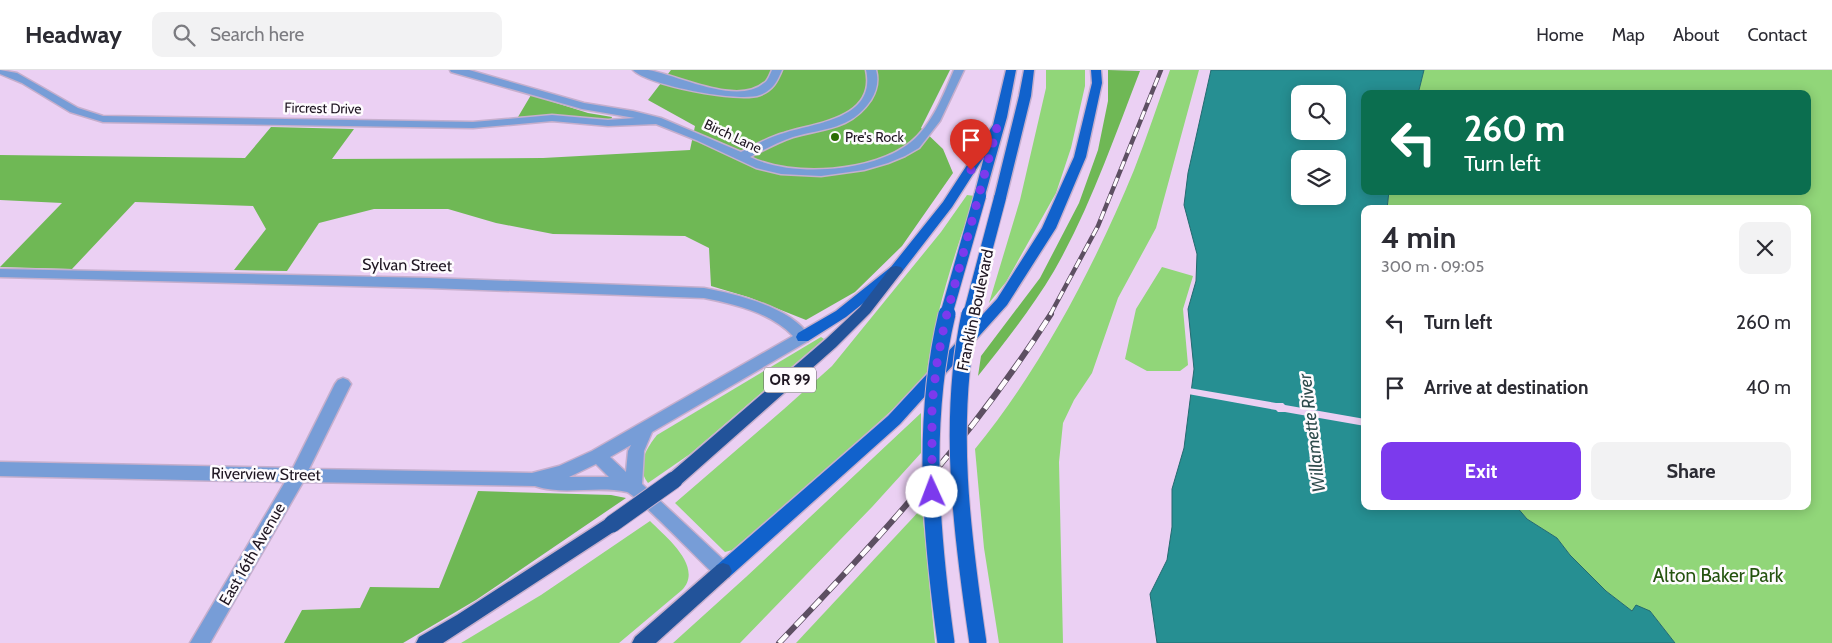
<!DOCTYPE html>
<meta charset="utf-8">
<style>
body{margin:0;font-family:Cabin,sans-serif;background:#f2f2f3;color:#2b2b33;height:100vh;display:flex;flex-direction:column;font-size:19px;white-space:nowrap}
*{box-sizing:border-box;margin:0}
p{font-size:16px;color:#7c7c81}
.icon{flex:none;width:28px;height:28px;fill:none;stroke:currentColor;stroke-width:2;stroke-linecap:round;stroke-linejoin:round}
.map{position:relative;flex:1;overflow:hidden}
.details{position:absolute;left:1361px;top:135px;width:450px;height:305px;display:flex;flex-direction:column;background:#fff;border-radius:10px;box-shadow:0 2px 12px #0003}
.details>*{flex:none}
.top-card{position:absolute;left:1361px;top:20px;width:450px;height:105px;border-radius:10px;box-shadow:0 2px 12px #0003;background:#0b6e4f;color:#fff;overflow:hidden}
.tools{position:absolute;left:1291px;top:15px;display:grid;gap:10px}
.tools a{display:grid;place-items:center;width:55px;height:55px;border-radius:10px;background:#fff;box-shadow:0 2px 12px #0003;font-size:25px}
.pin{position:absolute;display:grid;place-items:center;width:42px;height:42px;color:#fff;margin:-51px -21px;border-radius:50% 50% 50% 0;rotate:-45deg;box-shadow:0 0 5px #0007}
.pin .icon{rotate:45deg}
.me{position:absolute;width:55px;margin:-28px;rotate:358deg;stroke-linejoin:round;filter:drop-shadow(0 0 4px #0008)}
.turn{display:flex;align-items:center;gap:18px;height:105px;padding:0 20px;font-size:22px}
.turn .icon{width:65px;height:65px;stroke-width:2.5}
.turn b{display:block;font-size:35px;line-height:42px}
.round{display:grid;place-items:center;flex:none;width:52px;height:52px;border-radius:10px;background:#f2f2f3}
.overview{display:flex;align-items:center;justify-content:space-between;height:85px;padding:0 20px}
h1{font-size:30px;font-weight:800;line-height:38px}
.button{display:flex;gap:10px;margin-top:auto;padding:10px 20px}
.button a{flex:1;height:58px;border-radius:10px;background:#7c3aed;color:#fff;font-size:20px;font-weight:800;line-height:58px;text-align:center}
.button a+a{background:#f2f2f3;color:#2b2b33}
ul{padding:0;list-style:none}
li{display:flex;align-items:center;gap:15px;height:65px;padding:0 20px}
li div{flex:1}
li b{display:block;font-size:19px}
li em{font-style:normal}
header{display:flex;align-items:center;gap:30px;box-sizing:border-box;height:70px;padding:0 25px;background:#fff;border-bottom:1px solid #e1e1e2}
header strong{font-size:24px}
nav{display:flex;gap:28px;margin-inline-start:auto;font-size:18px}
.search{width:350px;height:45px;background:#f2f2f3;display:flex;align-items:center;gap:12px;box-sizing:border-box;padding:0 18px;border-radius:10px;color:#7c7c81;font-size:19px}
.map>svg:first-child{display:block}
.green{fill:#91d679}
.forest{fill:#6fb855}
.water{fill:#268f92;stroke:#246b70;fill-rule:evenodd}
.pier{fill:#ebd0f3}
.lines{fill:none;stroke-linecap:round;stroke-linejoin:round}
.minor-casing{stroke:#c6afcd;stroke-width:3}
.major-casing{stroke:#c6afcd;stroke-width:3}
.highway-casing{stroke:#c6afcd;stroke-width:3}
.minor{fill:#779dd7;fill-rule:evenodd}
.major{fill:#1162cc;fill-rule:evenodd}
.highway{fill:#22539a;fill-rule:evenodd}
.rail-far1-casing{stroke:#5d4f62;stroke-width:4.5}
.rail-casing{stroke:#5d4f62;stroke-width:6}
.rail-far1{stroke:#fefbfe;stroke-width:3;stroke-dasharray:9;stroke-linecap:butt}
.rail{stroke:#fefbfe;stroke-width:4.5;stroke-dasharray:12;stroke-linecap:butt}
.major-bridge-far1-casing{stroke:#c6afcd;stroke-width:14;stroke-linecap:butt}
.major-bridge-casing{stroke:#c6afcd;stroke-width:19;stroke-linecap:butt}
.highway-bridge-casing{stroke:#c6afcd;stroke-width:19;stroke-linecap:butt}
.major-bridge-far1{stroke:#1162cc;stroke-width:12}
.major-bridge{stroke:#1162cc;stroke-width:17}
.highway-bridge{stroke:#22539a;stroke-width:17}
.route{stroke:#7c3aed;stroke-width:9;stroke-dasharray:0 16.2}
.poi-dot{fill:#2b6d04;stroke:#fefbfe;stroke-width:2}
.labels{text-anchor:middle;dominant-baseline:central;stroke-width:5;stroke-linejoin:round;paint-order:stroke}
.far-street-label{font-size:14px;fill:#1f1622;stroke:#fefbfe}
.far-poi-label{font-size:14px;fill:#1f1622;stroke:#fefbfe;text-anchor:start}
.shield{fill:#fefbfe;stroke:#625b64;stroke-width:1}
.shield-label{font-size:15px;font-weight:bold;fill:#1f1622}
.street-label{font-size:16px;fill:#1f1622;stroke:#fefbfe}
.water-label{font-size:18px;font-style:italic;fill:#2d4b4c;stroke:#fefbfe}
.near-park-label{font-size:19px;fill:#24530f;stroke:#fefbfe}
</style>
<header>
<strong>Headway</strong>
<div class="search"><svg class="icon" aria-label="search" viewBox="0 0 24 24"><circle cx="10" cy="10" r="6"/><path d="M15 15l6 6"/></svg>Search here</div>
<nav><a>Home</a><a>Map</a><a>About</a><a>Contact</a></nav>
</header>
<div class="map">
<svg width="1832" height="573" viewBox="0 0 1832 573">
<rect width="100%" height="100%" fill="#ebd0f3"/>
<g class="green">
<path d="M1046 0H1085V16L1071 78 1056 123 1006 212 989 233 1020 130 1046 18Z"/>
<path d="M1170 0H1199L1156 158 1118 228 1092 303 1074 330 1063 353 1059 392 1063 573H999L984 478 975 379C1041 298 1094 197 1134 100 1147 67 1158 33 1170 0Z"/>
<path d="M1424 0H1832V573H1675L1650 541H1632L1606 521 1570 485 1557 468 1527 449 1516 436H1808V139H1387L1389 121H1808V24H1418Z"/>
<path d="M967 125 975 126C954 185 934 246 926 309L823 403 732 480 725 482 675 433 784 339 832 296 941 162Z"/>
<path d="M1162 197 1193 206 1183 239 1188 295 1180 301H1147L1125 289 1136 239Z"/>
<path d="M821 267 824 269 690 384 648 413C635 396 646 379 657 365Z"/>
<path d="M921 343V383L872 437 740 573H673L746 507Z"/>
<path d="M922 438 935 573H796Z"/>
<path d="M650 451C666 467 704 497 682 520L619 573H461L541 525Z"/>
</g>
<g class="forest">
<path d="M671 0H950L921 58 943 79 953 103 902 176 855 222 806 250 748 227 711 216 709 178 685 166 553 164 496 153 448 139H374L319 153 287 201 234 200 266 159 253 136 135 132 72 199 0 197 62 133 0 130V85L245 88 271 57 354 59 332 89 543 88 690 80 695 56 648 30Z"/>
<path d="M1108 0 1140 1C1114 68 1090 138 1054 201 1032 238 1005 272 978 306L981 286 1040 208 1079 133 1098 80 1108 31Z"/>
<path d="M531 25 588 43 612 47 611 50 554 45 518 47Z"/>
<path d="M478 421 611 425 626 428 476 530 403 573H284L302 540 360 538 370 517 439 518Z"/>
</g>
<path class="water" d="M1211 0H1424L1418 24H1365V121H1389L1387 139H1365V436H1516L1527 449 1557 468 1570 485 1606 521 1632 541 1636 535 1650 541 1675 573H1157L1150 524 1167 490 1172 457V419L1184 378 1194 299 1188 239 1196 211 1197 184 1184 135 1188 103ZM1300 24H1338V61H1300ZM1300 89H1338V126H1300Z"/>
<path class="pier" d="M1189 318 1276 333H1283L1285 335 1365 349V356L1285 342H1278L1276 340 1188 324Z"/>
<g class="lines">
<defs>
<g id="minor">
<path d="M0 0 17 3 78 38 103 46 473 52 552 45 608 50 635 48 582 39 451 2 450 0H469L584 33 633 41 661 48 741 82C755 75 769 67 784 63 814 53 877 49 866 0H876C879 11 877 20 871 30 851 60 824 58 793 67 778 72 764 80 750 87 792 108 875 102 911 72 932 55 944 24 954 0H964L940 51 919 78 905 86 888 93 864 100 821 106 781 104 756 98 696 70 656 54 608 56 552 51 473 58 103 52 70 42 22 13 0 4Z"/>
<path d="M633 0C638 0 643 0 648 0 678 5 737 36 764 13 768 11 770 4 772 0H782C777 12 773 20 760 25 739 33 647 15 633 0Z"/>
<path d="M0 199 429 208 704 218C736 224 792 237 810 267L808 271 652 362 644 381 642 414 729 495 732 501 729 507 723 509 717 507C704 495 635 424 627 422 596 415 565 426 535 416L303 412 210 573H190L285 412 0 406V392L293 398 335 314 338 310 343 308 348 310 351 314 309 399 532 403 559 396 592 381 793 266C771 243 735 234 704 228L429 218 0 207ZM631 375 628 381 626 402 610 387ZM596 394 609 407H568H569Z"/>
</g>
<g id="major">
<path d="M1006 0H1016L1007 47 984 129H976L974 126 984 87 952 137 901 203 846 247 808 271H798L796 267 798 263 836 241 891 197 943 132 993 55Z"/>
<path d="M1024 0H1034L1031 26 1006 128 1000 132 994 128 1019 26Z"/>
<path d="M1091 0H1101L1102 13 1086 87 1056 158 1007 235 900 354 729 507 723 509 717 507 714 501 717 495 888 346 997 229 1042 158 1074 87 1092 13Z"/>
</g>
<g id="highway">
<path d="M896 196 901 197 903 200 901 203 870 243 836 277 680 415 674 417 668 415 666 410 668 405 826 269 860 237 891 197Z"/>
<path d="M612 447 618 449 621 454 618 459 443 573H416L419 567 457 545 606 449Z"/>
<path d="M723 493 729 495 732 501 729 507 656 573H632L635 567 717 495Z"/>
</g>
</defs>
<use href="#minor" class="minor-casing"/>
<use href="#major" class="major-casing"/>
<use href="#highway" class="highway-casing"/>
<use href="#minor" class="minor"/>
<use href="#major" class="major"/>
<use href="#highway" class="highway"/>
<defs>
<path id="rail-far1" d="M1050 245 1098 156 1161 0"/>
<path id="rail" d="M779 573C878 470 974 365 1051 244"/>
</defs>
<use href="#rail-far1" class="rail-far1-casing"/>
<use href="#rail" class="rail-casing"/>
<use href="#rail-far1" class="rail-far1"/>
<use href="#rail" class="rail"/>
<defs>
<g id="major-bridge-far1">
<path d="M946 245 980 126"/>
<path d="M969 245 1000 128"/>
</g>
<g id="major-bridge">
<path d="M970 244C947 352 962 465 978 573"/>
<path d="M946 573C931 464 921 353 947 244"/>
</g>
<path id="highway-bridge" d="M612 454 674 410"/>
</defs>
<use href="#major-bridge-far1" class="major-bridge-far1-casing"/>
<use href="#major-bridge" class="major-bridge-casing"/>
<use href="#highway-bridge" class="highway-bridge-casing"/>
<use href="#major-bridge-far1" class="major-bridge-far1"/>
<use href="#major-bridge" class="major-bridge"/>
<use href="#highway-bridge" class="highway-bridge"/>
</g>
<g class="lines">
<path class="route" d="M932 422V334L937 293 945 251 997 58 971 100"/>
</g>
<circle class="poi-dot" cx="835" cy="67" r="5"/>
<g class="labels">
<g class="far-street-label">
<text transform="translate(323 38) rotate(1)">Fircrest Drive</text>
<text transform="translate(733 66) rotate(25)">Birch Lane</text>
</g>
<g class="far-poi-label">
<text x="845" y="67">Pre's Rock</text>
</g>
<rect class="shield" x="764" y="297.5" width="52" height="25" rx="4"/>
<g class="shield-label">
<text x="790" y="310">OR 99</text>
</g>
<g class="street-label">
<text transform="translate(407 195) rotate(1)">Sylvan Street</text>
<text transform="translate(975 240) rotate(-78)">Franklin Boulevard</text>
<text transform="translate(266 404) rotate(1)">Riverview Street</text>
<text transform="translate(252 484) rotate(-60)">East 16th Avenue</text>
</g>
<g class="water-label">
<text transform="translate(1312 363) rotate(-97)">Willamette River</text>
</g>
<g class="near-park-label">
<text x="1718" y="505">Alton Baker Park</text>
</g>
</g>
</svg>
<div class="tools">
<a><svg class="icon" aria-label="search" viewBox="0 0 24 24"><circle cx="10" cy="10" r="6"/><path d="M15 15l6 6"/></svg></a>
<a><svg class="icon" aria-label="layers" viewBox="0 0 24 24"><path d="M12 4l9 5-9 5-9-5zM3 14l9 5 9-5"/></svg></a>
</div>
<div class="pin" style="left:971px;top:100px;background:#d93025"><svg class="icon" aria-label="arrive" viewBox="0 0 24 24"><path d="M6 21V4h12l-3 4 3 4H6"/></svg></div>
<svg class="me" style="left:932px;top:422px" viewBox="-20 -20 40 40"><circle r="19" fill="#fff"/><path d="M0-13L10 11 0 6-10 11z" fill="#7c3aed"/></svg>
<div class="top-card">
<div class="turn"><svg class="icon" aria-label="left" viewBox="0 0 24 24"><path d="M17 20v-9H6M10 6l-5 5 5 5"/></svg><div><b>260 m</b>Turn left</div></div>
</div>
<section class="details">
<div class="overview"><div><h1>4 min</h1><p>300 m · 09:05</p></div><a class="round"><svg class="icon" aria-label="close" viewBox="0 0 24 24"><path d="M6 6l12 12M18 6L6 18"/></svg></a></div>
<ul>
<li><svg class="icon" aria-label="left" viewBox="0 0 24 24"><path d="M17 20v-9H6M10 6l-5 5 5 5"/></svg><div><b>Turn left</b></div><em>260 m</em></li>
<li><svg class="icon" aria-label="arrive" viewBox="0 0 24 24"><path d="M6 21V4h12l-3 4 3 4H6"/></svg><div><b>Arrive at destination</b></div><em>40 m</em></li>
</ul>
<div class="button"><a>Exit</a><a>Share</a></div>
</section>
</div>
